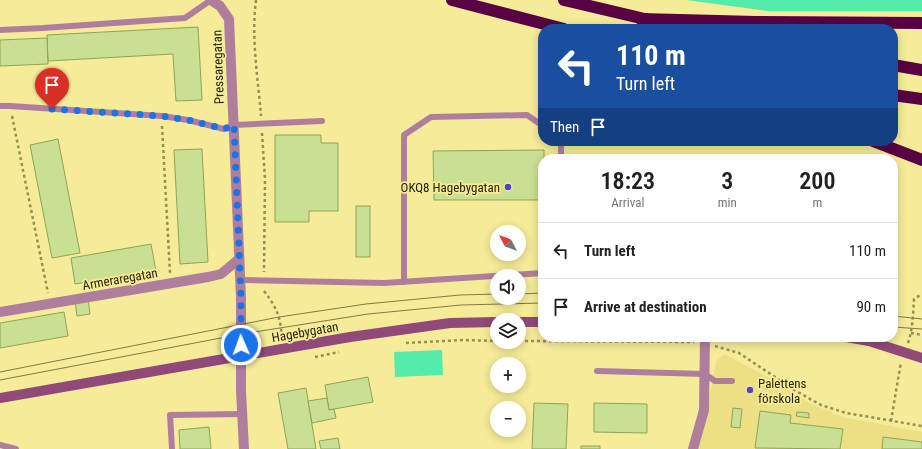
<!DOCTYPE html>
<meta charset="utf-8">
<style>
body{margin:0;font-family:"Roboto Condensed",sans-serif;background:#f6f6f6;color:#202124;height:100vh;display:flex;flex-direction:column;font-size:15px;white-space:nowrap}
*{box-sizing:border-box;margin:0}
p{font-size:13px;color:#757577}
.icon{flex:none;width:22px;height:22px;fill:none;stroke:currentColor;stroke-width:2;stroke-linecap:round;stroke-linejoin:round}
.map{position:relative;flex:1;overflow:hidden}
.side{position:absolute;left:538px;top:154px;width:360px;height:188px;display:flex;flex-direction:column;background:#fff;border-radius:16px;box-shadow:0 2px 10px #0003}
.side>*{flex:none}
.top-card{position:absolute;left:538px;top:24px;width:360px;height:122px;border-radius:16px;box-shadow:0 2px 10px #0003;background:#1a4fa0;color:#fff;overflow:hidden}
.needle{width:26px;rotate:311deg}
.fabs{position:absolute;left:490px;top:225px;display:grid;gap:8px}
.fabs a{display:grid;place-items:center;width:36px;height:36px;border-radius:50%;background:#fff;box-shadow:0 2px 10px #0003;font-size:20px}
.pin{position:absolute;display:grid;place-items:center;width:34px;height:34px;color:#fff;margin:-41px -17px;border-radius:50% 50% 50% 0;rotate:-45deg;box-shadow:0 0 4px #0007}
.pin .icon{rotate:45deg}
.me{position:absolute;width:44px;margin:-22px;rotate:358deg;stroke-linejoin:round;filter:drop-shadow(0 0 3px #0008)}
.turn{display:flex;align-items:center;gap:14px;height:84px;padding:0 12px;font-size:18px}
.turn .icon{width:52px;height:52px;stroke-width:2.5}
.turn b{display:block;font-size:28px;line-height:34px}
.then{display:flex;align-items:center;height:38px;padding:0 12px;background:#0003;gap:8px;font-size:15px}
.eta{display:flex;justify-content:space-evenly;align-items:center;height:68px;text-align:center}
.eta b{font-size:24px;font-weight:600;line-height:28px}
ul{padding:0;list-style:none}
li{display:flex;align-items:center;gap:12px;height:56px;padding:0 12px;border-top:1px solid #e0e0e0}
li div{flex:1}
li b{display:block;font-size:15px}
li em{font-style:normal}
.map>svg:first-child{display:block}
.built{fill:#ecdf84}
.green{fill:#55ecab}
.building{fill:#c9df91;stroke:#8fa357}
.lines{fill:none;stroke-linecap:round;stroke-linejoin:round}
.path{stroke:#978e52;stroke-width:2.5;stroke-dasharray:3 3;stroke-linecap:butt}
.lane{stroke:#b07e9d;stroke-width:6}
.street{stroke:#b07e9d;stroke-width:10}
.secondary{stroke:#904979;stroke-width:10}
.highway{stroke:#580243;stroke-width:12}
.tram{stroke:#827a43;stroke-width:1}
.route{stroke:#1a73e8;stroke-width:7;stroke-dasharray:0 12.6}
.poi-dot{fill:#5146bd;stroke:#f6eb98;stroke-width:1.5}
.labels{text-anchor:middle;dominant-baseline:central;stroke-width:3.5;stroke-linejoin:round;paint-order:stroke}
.street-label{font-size:13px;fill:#282301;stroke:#f6eb98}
.poi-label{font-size:13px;fill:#282301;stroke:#f6eb98;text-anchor:end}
</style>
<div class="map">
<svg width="922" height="449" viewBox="0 0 922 449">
<rect width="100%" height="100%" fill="#f6eb98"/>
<path class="built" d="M724 354 766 376 811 404 843 417 922 432V449H694L707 411 716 362Z"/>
<g class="green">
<path d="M686 0H922V11H767Z"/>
<path d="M442 350 443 375 395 377 394 352Z"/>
</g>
<g class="building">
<path d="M198 27 202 100 176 101 173 54 48 61 47 35Z"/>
<path d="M47 38 48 64 0 66V40Z"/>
<path d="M275 135H321V143H338V211H309V222H275Z"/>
<path d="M58 139 80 253 52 258 30 145Z"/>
<path d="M202 149 208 262 180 264 174 150Z"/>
<path d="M544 150V159H543V200H434L433 151Z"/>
<rect x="356" y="206" width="14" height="51"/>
<path d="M151 244 156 271 75 284 71 258Z"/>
<path d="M88 299 90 314 77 316 75 302Z"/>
<path d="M64 312 68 336 0 348V323Z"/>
<path d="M368 377 373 402 329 410 325 385Z"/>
<path d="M306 388 316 449H288L278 393Z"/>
<path d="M327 398 329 410 334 409 336 418 312 423 308 401Z"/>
<path d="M534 403 568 404 566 449H532Z"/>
<path d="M594 403 647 404V433L594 432Z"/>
<path d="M733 408 742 409 740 428 731 427Z"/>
<path d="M760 411 791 415 790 423 843 429 840 449 755 448Z"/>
<path d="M797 412 809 413V418L796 416Z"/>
<path d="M209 427 211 449H180L179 430Z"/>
<path d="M883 437 922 442V449H882Z"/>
<path d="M338 438 340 449H321L319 441Z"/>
<rect x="581" y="446" width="19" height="3"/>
</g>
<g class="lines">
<g class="path">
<path d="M256 0C251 38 258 78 261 116"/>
<path d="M12 116 48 293"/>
<path d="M162 126 170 273"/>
<path d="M262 133 265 179 264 272"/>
<path d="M264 291C277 308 280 316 282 337"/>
<path d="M911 333 922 335"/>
<path d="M519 341 694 342"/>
<path d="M406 343 463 340 497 341"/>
<path d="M908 343C913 328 913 314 914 299L922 294"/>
<path d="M715 346 739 353 796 391 821 405 846 413 922 426"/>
<path d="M315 357 339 352"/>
<path d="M891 421 901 362"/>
</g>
<g class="lane">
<path d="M0 30 43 28 185 18 211 0"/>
<path d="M0 106H10L162 116 188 120 224 129 234 125 322 121"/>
<path d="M558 141 561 144V159"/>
<path d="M240 280 384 283 543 273"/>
<path d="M404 282V135L431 117 527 115 543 126"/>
<path d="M597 371 705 374 715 381H732"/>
<path d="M0 445 16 449"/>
<path d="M172 449 170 415 242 414"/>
</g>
<g class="street">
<path d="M211 0 220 6 229 19 241 298V390L244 449"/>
<path d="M0 312 208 277 221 274 239 259"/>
<path d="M693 449 704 410 705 337"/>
</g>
<g class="secondary">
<path d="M519 322H543"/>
<path d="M846 337 869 341 922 358"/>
<path d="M0 398 350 337 450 323 497 322"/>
</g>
<g class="highway">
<path d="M452 0 564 29"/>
<path d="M564 0 649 20"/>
<path d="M641 19 756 22 922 23"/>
<path d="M673 25 693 29"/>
<path d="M893 65 922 70"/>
<path d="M893 95 922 99"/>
<path d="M873 141 922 160"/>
</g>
<g class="tram">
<path d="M519 294 543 293"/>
<path d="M893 316 922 319"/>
<path d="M893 327 922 329"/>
<path d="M0 372 279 317 366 304 460 295 497 294"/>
<path d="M0 380 242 334 368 314 461 305 543 303"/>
</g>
</g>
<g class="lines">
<path class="route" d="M52 109 162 116 188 120 224 129 234 125 241 298V345"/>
</g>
<g class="poi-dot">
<circle cx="508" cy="187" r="4"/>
<circle cx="750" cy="390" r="4"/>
</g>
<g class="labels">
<g class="street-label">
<text transform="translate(218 67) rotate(-92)">Pressaregatan</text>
<text transform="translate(120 279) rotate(-10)">Armeraregatan</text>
<text transform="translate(305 332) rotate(-10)">Hagebygatan</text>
</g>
<g class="poi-label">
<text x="500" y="187">OKQ8 Hagebygatan</text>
<text x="758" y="383" text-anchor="start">Palettens<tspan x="758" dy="15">förskola</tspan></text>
</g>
</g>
</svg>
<div class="fabs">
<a><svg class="needle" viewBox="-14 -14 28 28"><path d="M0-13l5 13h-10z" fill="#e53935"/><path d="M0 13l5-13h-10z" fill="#757577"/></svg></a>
<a><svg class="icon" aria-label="sound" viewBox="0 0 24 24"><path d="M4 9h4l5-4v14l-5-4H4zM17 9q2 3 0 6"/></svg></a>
<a><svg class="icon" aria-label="layers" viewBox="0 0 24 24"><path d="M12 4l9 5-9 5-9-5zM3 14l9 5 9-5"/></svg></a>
<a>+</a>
<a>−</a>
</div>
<div class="pin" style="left:52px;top:109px;background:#d93025"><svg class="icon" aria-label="arrive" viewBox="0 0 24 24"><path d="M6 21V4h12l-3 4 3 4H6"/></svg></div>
<svg class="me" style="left:241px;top:345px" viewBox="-20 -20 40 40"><circle r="17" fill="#1a73e8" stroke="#fff" stroke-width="3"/><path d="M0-11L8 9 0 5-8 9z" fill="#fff"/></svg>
<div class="top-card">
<div class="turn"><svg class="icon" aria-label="left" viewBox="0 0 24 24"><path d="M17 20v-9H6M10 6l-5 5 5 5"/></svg><div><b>110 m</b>Turn left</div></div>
<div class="then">Then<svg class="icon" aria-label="arrive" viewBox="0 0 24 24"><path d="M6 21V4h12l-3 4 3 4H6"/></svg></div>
</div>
<section class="side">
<div class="eta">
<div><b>18:23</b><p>Arrival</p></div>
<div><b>3</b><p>min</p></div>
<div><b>200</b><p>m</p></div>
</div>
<ul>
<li><svg class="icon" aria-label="left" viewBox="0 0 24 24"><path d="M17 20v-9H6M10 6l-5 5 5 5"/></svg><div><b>Turn left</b></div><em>110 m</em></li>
<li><svg class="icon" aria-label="arrive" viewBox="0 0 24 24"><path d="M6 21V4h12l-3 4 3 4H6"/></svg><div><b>Arrive at destination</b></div><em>90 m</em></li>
</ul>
</section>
</div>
